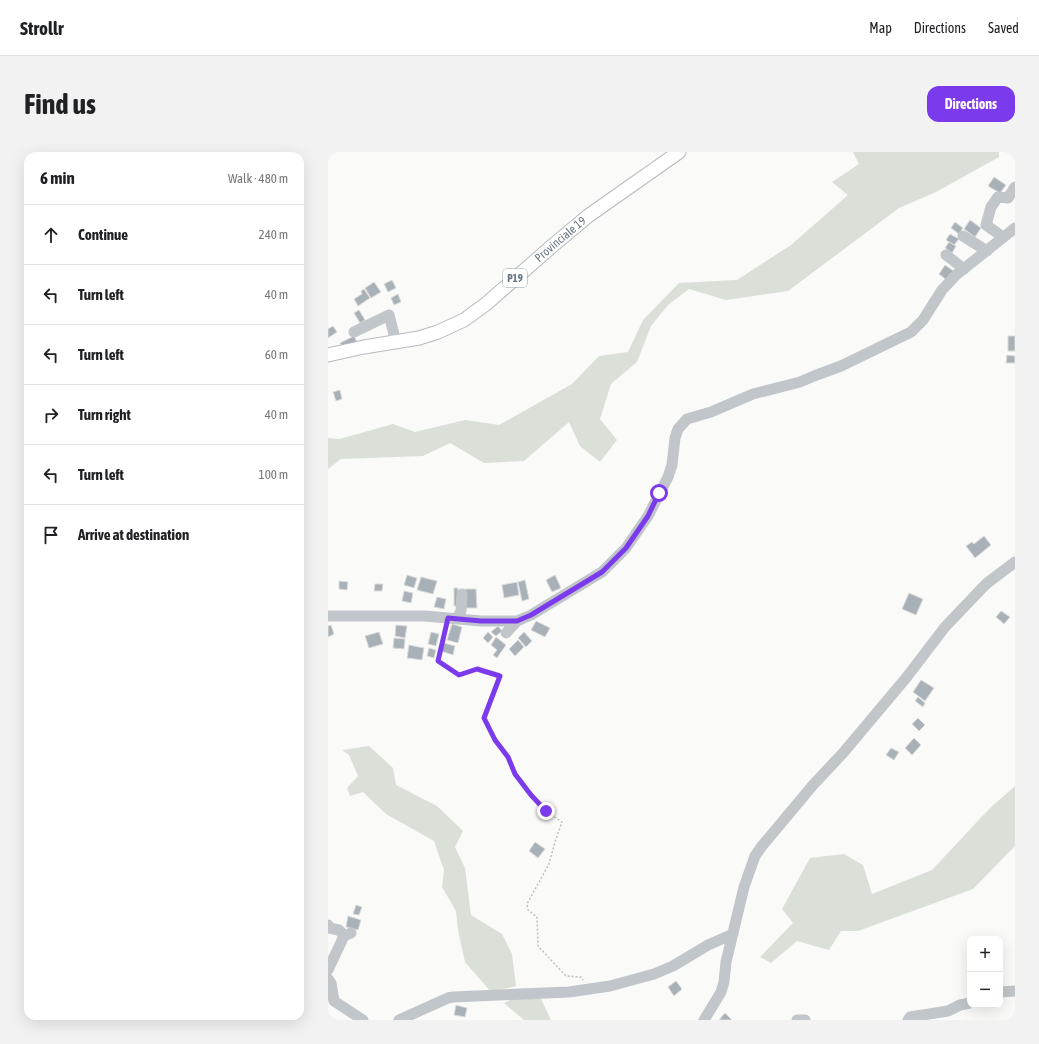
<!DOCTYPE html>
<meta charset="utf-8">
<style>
:root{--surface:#fff;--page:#f2f2f2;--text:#202124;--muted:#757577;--line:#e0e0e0;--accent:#7c3aed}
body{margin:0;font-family:"Asap Condensed",sans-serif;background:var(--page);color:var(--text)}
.controls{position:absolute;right:12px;bottom:12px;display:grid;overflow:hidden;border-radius:8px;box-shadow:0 4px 16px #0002}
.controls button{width:36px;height:36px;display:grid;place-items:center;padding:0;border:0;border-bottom:1px solid var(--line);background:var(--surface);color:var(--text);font:20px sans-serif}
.stop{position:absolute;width:12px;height:12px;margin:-9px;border:3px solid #7c3aed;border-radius:50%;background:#fff}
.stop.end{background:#7c3aed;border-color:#fff;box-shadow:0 1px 4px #0008}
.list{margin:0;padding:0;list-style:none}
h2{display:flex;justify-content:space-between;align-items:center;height:52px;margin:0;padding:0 16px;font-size:17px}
h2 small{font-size:13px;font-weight:400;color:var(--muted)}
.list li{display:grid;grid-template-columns:26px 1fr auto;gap:12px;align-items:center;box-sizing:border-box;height:60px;padding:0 16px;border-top:1px solid var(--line)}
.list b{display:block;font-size:15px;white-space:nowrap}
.list em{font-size:13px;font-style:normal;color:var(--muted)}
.icon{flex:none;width:22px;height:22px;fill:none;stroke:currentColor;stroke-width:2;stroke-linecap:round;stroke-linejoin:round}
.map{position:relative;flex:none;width:687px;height:868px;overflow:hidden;border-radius:12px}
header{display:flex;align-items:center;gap:24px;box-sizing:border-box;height:56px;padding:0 20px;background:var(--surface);border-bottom:1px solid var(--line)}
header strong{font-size:19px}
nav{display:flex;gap:22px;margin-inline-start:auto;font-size:14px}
.intro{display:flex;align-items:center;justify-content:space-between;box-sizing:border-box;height:96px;padding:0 24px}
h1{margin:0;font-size:28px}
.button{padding:10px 18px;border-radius:12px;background:var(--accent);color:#fff;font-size:14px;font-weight:700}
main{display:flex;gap:24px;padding:0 24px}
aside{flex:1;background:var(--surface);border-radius:12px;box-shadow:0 4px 16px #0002}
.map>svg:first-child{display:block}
</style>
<header>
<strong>Strollr</strong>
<nav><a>Map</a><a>Directions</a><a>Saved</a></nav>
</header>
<div class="intro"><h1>Find us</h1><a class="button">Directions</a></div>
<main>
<aside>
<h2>6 min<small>Walk · 480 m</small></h2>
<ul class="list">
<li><svg class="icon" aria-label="ahead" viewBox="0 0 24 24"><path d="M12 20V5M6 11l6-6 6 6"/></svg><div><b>Continue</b></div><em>240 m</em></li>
<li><svg class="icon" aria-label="left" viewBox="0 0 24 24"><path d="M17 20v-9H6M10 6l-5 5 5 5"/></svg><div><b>Turn left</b></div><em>40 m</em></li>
<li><svg class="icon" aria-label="left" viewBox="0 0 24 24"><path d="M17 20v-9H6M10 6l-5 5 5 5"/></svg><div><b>Turn left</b></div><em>60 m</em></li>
<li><svg class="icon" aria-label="right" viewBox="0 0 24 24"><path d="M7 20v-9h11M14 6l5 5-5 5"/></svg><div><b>Turn right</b></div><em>40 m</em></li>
<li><svg class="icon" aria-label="left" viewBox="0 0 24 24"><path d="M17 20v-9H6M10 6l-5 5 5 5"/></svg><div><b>Turn left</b></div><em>100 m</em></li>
<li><svg class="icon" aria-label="arrive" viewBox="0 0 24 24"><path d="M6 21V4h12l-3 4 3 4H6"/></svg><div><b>Arrive at destination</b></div></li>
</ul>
</aside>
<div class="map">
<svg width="687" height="868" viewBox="0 0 687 868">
<rect width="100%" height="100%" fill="#fafaf8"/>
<!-- green -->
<path fill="#dadfd7" d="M 525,0 L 671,0 L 671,5 L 608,40 L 571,56 L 460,139 L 398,148 L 361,137 L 340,153 L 323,174 L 309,210 L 283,232 L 272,267 L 289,288 L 272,310 L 252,294 L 241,270 L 196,309 L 156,311 L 122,291 L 95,304 L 13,307 L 0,317 L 0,286 L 12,287 L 65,272 L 87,280 L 137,268 L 171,273 L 244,232 L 271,204 L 300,200 L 315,168 L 351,131 L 409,128 L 463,93 L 520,43 L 504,30 L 531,12 Z
M 41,594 L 65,616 L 68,633 L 109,654 L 135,679 L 127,695 L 137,716 L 143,763 L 174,782 L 184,802 L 188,834 L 163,840 L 137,810 L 130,778 L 128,759 L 114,735 L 116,718 L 106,689 L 58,662 L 35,640 L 22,644 L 19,636 L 30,624 L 21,603 L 14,598 Z
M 687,634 L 687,694 L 645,737 L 530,779 L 513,779 L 501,798 L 469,789 L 443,811 L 432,805 L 465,771 L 454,757 L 482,706 L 516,702 L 535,713 L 544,742 L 604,718 L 661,657 Z
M 195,842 L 213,847 L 223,868 L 196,868 L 176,851 Z"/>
<!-- building -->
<path fill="#a8b1b7" stroke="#dcdcda" d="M 666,25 L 678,33 L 672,41 L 660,34 Z
M 642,68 L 653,76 L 647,85 L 636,77 Z
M 627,70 L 635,76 L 631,82 L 623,76 Z
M 622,82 L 631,87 L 626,93 L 618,88 Z
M 621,90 L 628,94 L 624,101 L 617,96 Z
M 617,113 L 627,120 L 620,129 L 611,122 Z
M 64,128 L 68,136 L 60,140 L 56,132 Z
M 46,130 L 53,140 L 43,146 L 37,136 Z
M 36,137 L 42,146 L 30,154 L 26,147 L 34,142 L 33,139 Z
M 70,142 L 73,150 L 66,153 L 63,146 Z
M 31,158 L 37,168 L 32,171 L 26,161 Z
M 5,174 L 9,180 L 0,186 L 0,177 Z
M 26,184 L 29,190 L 15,196 L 12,191 Z
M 680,184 L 687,184 L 687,199 L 680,199 Z
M 679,203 L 687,204 L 687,211 L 678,211 Z
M 12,238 L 14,247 L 8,249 L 5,240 Z
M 656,384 L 663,393 L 647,406 L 638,394 L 644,390 L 646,392 Z
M 79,423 L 89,426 L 86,436 L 76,433 Z
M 227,423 L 233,436 L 224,440 L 218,428 Z
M 93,425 L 109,429 L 105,442 L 89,438 Z
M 197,428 L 201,447 L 194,449 L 190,430 Z
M 11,429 L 20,430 L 19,438 L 11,437 Z
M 189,430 L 191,443 L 176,446 L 174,433 Z
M 47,432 L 55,432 L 54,439 L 46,439 Z
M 126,436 L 130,436 L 129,454 L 126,454 Z
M 137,437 L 148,437 L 149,456 L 137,456 Z
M 76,439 L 85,441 L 83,451 L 74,449 Z
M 581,441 L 595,447 L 588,463 L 574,457 Z
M 109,445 L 118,447 L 116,457 L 106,455 Z
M 673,459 L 682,465 L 676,472 L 668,465 Z
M 208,469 L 222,476 L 217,485 L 203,478 Z
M 124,472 L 134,475 L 130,491 L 119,488 Z
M 3,473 L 6,482 L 0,485 L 0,474 Z
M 68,473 L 79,474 L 77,486 L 67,484 Z
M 170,474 L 174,479 L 168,484 L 163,480 Z
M 51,480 L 55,492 L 41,496 L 37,484 Z
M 103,480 L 111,482 L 108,494 L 100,492 Z
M 160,480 L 165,485 L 160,491 L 155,486 Z
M 196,480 L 204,489 L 198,495 L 190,486 Z
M 168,485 L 178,493 L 169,506 L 165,503 L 169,498 L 163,493 Z
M 66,486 L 77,487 L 76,497 L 65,496 Z
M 190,488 L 196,495 L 187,504 L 181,497 Z
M 116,491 L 127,494 L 125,503 L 113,499 Z
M 81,493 L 96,496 L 94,508 L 79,506 Z
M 101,496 L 108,498 L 106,506 L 99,504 Z
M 593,528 L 606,536 L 597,549 L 585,540 Z
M 590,545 L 597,551 L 595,555 L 587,549 Z
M 590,566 L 597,573 L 591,579 L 584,572 Z
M 586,586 L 593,593 L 584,603 L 577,596 Z
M 563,596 L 571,600 L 566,608 L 558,603 Z
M 207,690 L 217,697 L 210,706 L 201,699 Z
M 28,753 L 34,755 L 31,763 L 25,762 Z
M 20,764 L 33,768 L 30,778 L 18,775 Z
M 348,829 L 354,837 L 346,844 L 340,835 Z
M 128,853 L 139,856 L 137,865 L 126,863 Z
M 397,861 L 404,868 L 391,868 Z"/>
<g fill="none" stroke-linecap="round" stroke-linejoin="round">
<defs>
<g id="major">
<path id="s1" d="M 0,203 L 36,195 L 91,186 L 110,180 L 136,168 L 158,152 L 223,95 L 260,64 L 351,0"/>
</g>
</defs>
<!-- major casing -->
<use href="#major" stroke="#b5babe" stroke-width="15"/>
<!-- path -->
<path stroke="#bcbfc2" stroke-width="1.5" stroke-dasharray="2 2" stroke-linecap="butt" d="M 118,474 L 110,509 L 131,523 L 149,517 L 172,524 L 156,566 L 167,588 L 180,605 L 187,622 L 203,643 L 218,659 L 234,670 L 227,690 L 221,712 L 199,752 L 200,758 L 209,765 L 210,794 L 238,824 L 253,825 L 255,828"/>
<!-- minor -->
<path stroke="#c1c6ca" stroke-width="11" d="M 635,84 L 659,99
M 675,85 L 658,73 L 663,55 L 670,45 L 680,46 L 687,35
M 618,103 L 636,117
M 26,180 L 61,163 L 68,190
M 0,464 L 97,464 L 153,469 L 189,469 L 203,463 L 274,420 L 298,396 L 320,364 L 340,325 L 344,313 L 347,286 L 350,277 L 359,267 L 383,260 L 425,242 L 472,230 L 486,224 L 513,214 L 583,180 L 595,168 L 614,138 L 628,123 L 687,76
M 129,467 L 133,459 L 134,442
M 178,481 L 189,469
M 0,773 L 1,776 L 11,778 L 16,784
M 0,818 L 16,784 L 23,781
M 0,827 L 3,831 L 6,849 L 35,868
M 672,840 L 687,839
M 71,868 L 120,846 L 125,845 L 241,840 L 282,834 L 326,822 L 345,814 L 380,793 L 405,782
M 376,868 L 393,840 L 396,830 L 398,810 L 416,735 L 427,704 L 434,694 L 485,633 L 515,601 L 578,526 L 617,475 L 658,432 L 687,410
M 469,868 L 477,868
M 580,868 L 582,865 L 620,859 L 632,853 L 642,851"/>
<!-- major -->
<use href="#major" stroke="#fff" stroke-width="13"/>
</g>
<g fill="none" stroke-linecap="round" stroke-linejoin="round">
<!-- route -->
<path stroke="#7c3aed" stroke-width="5" d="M 218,659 L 203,643 L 187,622 L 180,605 L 167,588 L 156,566 L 172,524 L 149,517 L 131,523 L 110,509 L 120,466 L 153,469 L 189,469 L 203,463 L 274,420 L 298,396 L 320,364 L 331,341"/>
</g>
<g text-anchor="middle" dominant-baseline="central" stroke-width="4" stroke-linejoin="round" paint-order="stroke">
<!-- shield labels -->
<rect fill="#fff" stroke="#949fa8" stroke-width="1" x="175" y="117" width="24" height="18" rx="3"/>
<g font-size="11" font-weight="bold" fill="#667682">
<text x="187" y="126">P19</text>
</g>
<!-- street labels -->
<g font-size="12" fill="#667682" stroke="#fff">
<text stroke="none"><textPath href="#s1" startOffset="267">Provinciale 19</textPath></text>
</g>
</g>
</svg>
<div class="controls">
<button>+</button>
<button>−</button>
</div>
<div class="stop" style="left:331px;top:341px"></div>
<div class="stop end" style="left:218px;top:659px"></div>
</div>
</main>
